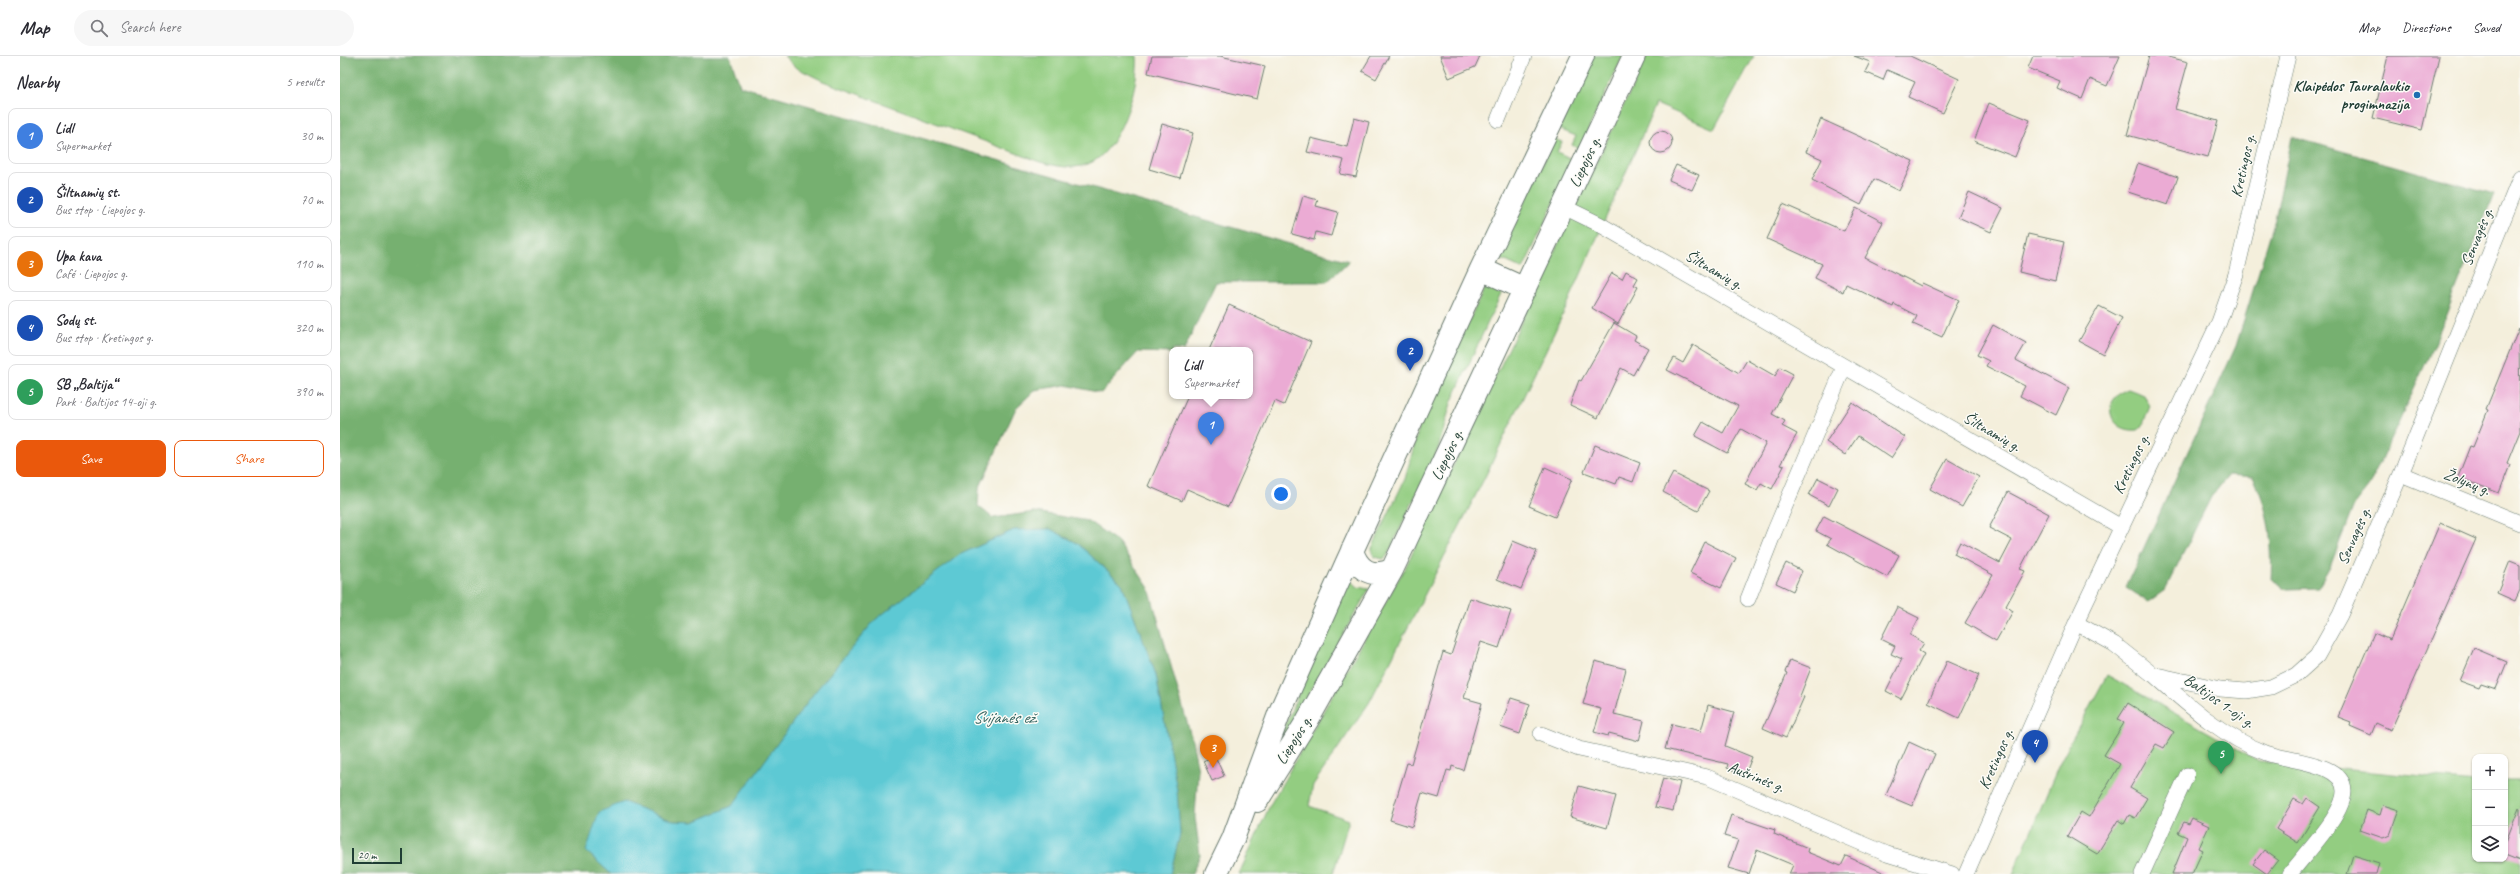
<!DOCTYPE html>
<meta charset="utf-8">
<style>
:root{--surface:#fff;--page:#f7f7f7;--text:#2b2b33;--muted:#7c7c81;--line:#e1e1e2;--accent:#ea580c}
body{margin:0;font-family:Caveat,sans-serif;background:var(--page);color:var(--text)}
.controls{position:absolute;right:12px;bottom:12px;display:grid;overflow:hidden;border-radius:8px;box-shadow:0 1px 3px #0004}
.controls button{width:36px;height:36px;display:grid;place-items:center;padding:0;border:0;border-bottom:1px solid var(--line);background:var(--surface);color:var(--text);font:20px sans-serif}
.scale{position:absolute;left:12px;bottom:10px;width:50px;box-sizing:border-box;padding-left:4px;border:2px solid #1f3d34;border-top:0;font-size:11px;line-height:14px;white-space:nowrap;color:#1f3d34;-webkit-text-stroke:3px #fdfcf7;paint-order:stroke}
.you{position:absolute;left:941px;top:438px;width:14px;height:14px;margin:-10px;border:3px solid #fff;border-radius:50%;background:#1a73e8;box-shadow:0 0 0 6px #1a73e833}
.badge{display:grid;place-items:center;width:26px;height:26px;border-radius:50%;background:var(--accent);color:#fff;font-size:13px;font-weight:700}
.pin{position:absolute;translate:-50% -33px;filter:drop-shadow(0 1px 2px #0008)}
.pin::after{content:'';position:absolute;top:21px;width:14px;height:12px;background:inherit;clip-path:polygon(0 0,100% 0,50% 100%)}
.popup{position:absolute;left:829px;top:291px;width:84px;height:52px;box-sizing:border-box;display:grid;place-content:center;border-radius:8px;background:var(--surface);filter:drop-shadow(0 1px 3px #0005);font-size:13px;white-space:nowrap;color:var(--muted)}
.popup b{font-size:15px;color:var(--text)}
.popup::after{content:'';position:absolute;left:50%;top:100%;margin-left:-8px;border:8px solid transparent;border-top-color:var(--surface)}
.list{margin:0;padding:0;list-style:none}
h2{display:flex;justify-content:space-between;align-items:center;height:52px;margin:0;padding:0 16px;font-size:17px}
h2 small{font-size:13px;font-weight:400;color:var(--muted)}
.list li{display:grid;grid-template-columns:26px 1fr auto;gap:12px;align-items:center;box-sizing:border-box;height:56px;margin:0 8px 8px;padding:0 8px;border:1px solid var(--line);border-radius:8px}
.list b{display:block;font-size:15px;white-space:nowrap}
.list p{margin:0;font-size:13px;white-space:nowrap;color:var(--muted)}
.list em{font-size:13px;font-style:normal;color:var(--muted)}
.actions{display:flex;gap:8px;padding:12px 16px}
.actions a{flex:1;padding:9px 0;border:1px solid var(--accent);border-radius:8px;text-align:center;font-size:14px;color:var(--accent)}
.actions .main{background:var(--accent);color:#fff}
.icon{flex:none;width:22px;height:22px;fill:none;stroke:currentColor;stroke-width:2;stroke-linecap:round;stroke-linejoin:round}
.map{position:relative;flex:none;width:2180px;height:818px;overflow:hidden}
header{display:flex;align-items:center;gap:24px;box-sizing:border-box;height:56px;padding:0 20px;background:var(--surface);border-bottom:1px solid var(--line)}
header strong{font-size:19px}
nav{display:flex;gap:22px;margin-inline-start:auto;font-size:14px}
.search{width:280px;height:36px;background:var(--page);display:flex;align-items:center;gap:10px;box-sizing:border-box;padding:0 14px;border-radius:22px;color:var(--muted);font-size:15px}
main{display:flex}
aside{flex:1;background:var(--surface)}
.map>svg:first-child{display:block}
</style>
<header>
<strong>Map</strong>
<div class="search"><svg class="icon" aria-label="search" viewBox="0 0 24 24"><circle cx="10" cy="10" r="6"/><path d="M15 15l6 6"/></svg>Search here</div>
<nav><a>Map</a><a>Directions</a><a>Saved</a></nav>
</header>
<main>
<aside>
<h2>Nearby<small>5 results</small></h2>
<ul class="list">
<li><span class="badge" style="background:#3f7fe0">1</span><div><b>Lidl</b><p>Supermarket</p></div><em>30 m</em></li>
<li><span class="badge" style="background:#1a4fb4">2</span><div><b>Šiltnamių st.</b><p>Bus stop · Liepojos g.</p></div><em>70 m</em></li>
<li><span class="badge" style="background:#e8710a">3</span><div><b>Upa kava</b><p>Café · Liepojos g.</p></div><em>110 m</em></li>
<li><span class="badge" style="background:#1a4fb4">4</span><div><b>Sodų st.</b><p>Bus stop · Kretingos g.</p></div><em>320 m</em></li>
<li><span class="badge" style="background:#2e9e5b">5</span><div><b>SB „Baltija“</b><p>Park · Baltijos 14-oji g.</p></div><em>390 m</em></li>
</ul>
<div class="actions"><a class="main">Save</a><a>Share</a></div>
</aside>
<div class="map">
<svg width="2180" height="818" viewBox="0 0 2180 818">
<rect width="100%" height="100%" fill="#fdfcf7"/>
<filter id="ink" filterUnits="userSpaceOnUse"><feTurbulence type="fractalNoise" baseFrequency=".025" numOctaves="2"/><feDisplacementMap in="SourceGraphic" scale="8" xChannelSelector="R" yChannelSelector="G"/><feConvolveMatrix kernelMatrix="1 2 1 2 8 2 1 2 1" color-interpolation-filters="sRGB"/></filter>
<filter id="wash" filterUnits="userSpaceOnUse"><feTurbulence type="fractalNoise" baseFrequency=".012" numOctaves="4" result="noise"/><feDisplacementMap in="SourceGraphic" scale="16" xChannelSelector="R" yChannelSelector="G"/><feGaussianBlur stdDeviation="0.9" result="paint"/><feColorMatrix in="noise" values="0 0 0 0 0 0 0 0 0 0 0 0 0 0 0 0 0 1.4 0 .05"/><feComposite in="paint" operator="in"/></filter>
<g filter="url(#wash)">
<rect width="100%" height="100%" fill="#f4efdc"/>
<!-- green -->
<path fill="#93cd81" stroke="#59855a" d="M 444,0 L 797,0 C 800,30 779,97 748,108 C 732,114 716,110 700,106 L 483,25 L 455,11 Z
M 1253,0 L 1283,0 L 1239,93 L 1232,89 L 1236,80 L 1219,73 Z
M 1307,0 L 1414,0 L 1374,73 L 1316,48 L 1226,252 L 1144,423 L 1029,647 L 973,729 L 969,750 L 1009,764 L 993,818 L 899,818 L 930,749 L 1066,510 Z
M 1214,83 L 1222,86 L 1217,96 L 1234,104 L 1183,213 L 1159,202 Z
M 1152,229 L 1161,238 L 1111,347 L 1098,393 L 1047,500 L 1043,503 L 1035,501 L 1032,497 L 1032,492 L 1065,423 L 1080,368 L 1144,233 Z
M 1788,333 L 1804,339 L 1810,350 L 1802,371 L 1798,374 C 1769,377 1759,344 1788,333 Z
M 1008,522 L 1017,531 L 1029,533 L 947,676 L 940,681 Z
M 1767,619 L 1919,705 L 2135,726 L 2135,803 L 2165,803 L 2165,725 L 2180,725 L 2180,818 L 1673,818 L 1721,704 Z"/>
<!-- forest -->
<path fill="#76b06f" stroke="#4a7652" d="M 0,0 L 390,0 L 400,30 L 1009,205 L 987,226 L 876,226 L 844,294 L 832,294 L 832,297 L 798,296 L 761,337 L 726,329 L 695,334 L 676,352 L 639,433 L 638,450 L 653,462 L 695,456 L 748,465 L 778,486 L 809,532 L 852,684 L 858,714 L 855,761 L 860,799 L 852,818 L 830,818 L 840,778 L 837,734 L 816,619 L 782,528 L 737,487 L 710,473 L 674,474 L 619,499 L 535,564 L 474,637 L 392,750 L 354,766 L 333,765 L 284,746 L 246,795 L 271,818 L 0,818 Z
M 1952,81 L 2154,138 L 2094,289 L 2029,430 L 2014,449 L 1990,511 L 1978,532 L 1947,533 L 1931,523 C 1933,489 1929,452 1913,421 L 1889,419 L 1871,441 L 1825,534 L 1808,546 L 1786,531 L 1896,290 L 1935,163 Z"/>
<!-- water -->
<path fill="#5dc9d4" stroke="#3e8384" d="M 710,473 L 737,487 L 782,528 L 816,619 L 837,734 L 840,778 L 830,818 L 271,818 L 246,795 L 259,756 L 284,746 L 333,765 L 354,766 L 392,750 L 474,637 L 535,564 L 619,499 L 674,474 Z"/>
<g id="blocks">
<!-- building -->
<path fill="#ebabd4" d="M 812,0 L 880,0 L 925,10 L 917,43 L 808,17 Z
M 1031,0 L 1049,0 L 1036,23 L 1022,15 Z
M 1100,0 L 1140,0 L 1135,11 L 1109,22 Z
M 1514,0 L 1570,0 L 1619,23 L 1603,57 L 1568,41 L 1575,26 L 1547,14 L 1543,24 L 1525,16 L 1530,6 Z
M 1693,0 L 1780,0 L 1767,30 L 1750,23 L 1742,43 L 1717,32 L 1720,25 L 1688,12 Z
M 1809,0 L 1825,0 L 1848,6 L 1835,53 L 1878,65 L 1868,101 L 1787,79 Z
M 2048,0 L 2099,0 L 2082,74 L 2033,62 Z
M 1649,47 L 1690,64 L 1675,101 L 1634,85 Z
M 1014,62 L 1029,66 L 1016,121 L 1000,118 L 1004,104 L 967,96 L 971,82 L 1007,91 Z
M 1481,63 L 1573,105 L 1559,135 L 1534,123 L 1521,149 L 1472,124 L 1482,103 L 1466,96 Z
M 822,68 L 853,77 L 840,122 L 809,113 Z
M1310 86a11 11 0 1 1 22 0a11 11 0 1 1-22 0Z
M 1798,107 L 1838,121 L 1828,149 L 1788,136 Z
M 1336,109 L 1359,119 L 1352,134 L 1329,124 Z
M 1629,136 L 1663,152 L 1651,176 L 1618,161 Z
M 963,140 L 978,144 L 976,150 L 998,156 L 991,180 L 976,176 L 974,184 L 952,178 Z
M 1443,148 L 1504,175 L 1516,152 L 1543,166 L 1525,202 L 1581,230 L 1582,227 L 1619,244 L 1602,281 L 1573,268 L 1577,260 L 1554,248 L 1553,251 L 1506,228 L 1503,236 L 1475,222 L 1482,208 L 1427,183 Z
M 1688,178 L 1724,186 L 1715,225 L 1679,216 Z
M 1286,215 L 1298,222 L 1294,229 L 1298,231 L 1278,268 L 1252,252 L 1272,217 L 1282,223 Z
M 889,249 L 971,286 L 944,349 L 935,345 L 888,451 L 847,433 L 842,445 L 808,430 L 848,340 L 910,340 L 910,294 L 869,294 Z
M 1759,250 L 1782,262 L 1763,298 L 1739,285 Z
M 1274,267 L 1296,280 L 1294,284 L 1308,292 L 1293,319 L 1281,312 L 1258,362 L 1230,349 L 1239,324 L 1241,325 L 1245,318 Z
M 1653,269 L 1686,287 L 1676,304 L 1729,332 L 1716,359 L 1680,340 L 1685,330 L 1646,310 L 1649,305 L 1637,299 Z
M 2179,272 L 2180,375 L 2167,407 L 2170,409 L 2159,437 L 2118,421 L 2130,390 L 2133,391 L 2148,354 L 2146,353 Z
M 1353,289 L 1399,317 L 1407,304 L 1435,320 L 1440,311 L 1453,318 L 1432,358 L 1445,365 L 1442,370 L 1457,378 L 1440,409 L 1444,410 L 1432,433 L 1421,427 L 1417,434 L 1405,428 L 1426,387 L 1401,373 L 1387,397 L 1355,380 L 1363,366 L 1383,377 L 1398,350 L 1327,314 L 1334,302 L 1343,307 Z
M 1512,346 L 1565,381 L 1551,402 L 1518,380 L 1505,399 L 1486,386 Z
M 1255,389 L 1300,407 L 1293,426 L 1279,421 L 1276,428 L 1244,416 Z
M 1607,403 L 1639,421 L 1622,451 L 1590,433 Z
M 1205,411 L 1232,423 L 1215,461 L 1189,450 Z
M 1333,417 L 1369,435 L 1358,455 L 1323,436 Z
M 1478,422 L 1498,432 L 1489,450 L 1469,439 Z
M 1668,436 L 1709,458 L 1680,513 L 1685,515 L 1666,550 L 1673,555 L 1656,585 L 1625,567 L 1653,519 L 1614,498 L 1620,486 L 1660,507 L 1672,484 L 1649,472 Z
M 1484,460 L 1559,499 L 1547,521 L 1487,488 L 1491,483 L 1476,475 Z
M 2100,467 L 2136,483 L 2051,674 L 2036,667 L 2031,679 L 2010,670 L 2011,666 L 1998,661 L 2034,577 L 2050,584 Z
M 1173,485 L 1197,495 L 1181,533 L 1157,523 Z
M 1365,486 L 1396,502 L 1381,532 L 1350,517 Z
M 2170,505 L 2180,509 L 2180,534 L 2175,545 L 2157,537 Z
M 1446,507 L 1462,515 L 1453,535 L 1436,527 Z
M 1130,542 L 1171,555 L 1159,592 L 1141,586 L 1124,642 L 1142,647 L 1123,714 L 1112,710 L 1111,715 L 1107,714 L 1099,742 L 1082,737 L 1072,771 L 1050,764 L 1067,707 L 1071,708 L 1103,596 L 1111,599 Z
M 1557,551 L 1579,562 L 1570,579 L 1584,587 L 1579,595 L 1584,598 L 1561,643 L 1546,635 L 1562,603 L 1551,598 L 1555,590 L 1541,583 Z
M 2134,592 L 2167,606 L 2156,633 L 2141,628 L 2139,632 L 2120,625 Z
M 1450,604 L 1471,612 L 1460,640 L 1464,641 L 1446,682 L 1423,672 L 1447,617 L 1445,616 Z
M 1255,605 L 1286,613 L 1274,658 L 1304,665 L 1299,685 L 1269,677 L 1268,680 L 1254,676 L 1261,653 L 1243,648 Z
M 1607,605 L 1639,619 L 1619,662 L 1588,647 Z
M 1171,642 L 1190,648 L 1180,678 L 1160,671 Z
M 1788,647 L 1834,676 L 1824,692 L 1816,688 L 1790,732 L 1807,742 L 1795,762 L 1789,759 L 1784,768 L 1778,764 L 1757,798 L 1727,780 L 1741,756 L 1749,761 L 1780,708 L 1764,699 L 1784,667 L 1778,663 Z
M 1368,649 L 1394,656 L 1385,690 L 1412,701 L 1405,719 L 1387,712 L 1388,708 L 1325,693 L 1332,668 L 1361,675 Z
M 1569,686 L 1595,698 L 1572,750 L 1546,739 Z
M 875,700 L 884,720 L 872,725 L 863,705 Z
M 1323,722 L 1340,726 L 1333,755 L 1315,751 Z
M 1239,730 L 1276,740 L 1267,772 L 1230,761 Z
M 1967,742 L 1980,751 L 1958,787 L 1936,773 L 1954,743 L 1963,748 Z
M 2043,749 L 2059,754 L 2050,779 L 2043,782 L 2020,774 L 2027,754 L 2040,759 Z
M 2179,752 L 2180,752 L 2180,805 L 2165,799 L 2165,788 Z
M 1391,759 L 1435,774 L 1434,778 L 1468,792 L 1467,796 L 1501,810 L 1506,800 L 1547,818 L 1449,818 L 1453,809 L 1417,794 L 1409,818 L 1388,812 L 1398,784 L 1384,780 Z
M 1852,762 L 1869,770 L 1859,792 L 1863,794 L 1852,818 L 1832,818 L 1847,781 L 1838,777 L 1844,766 L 1849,768 Z
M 1924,794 L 1938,804 L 1927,818 L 1913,808 Z
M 2013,799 L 2039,807 L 2036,818 L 2007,818 Z"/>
</g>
</g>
<g filter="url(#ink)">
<use href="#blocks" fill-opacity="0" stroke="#6a7b6f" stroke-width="1"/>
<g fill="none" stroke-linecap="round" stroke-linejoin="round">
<defs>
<path id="street" d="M 1158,64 L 1184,0
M 1224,151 L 1259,168 L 1781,471
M 2061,418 L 2180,467
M 1408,543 L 1435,474 L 1504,311
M 1736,567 L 1774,588 L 1812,618 L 1880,633 L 1906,635 L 1931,631 L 1956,619 L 1977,600 L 2000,559 L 2061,418 L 2180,122
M 1814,619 C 1848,649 1883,681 1926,697 C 1947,705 2004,706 2004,735 C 2004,759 1964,799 1950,818
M 1201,678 L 1239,693 L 1367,721 L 1547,798 L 1612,818
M 1626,818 L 1736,567 L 1879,266 L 1896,218 L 1948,0
M 1802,818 L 1847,719"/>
<path id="primary" d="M 1141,213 L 1185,233
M 1012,494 C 1018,515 1032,522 1052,514
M 917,745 L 967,665 L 1052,514 L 1294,0
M 876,818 L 893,783 L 939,658 L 1006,508 L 1141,213 L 1243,0"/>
</defs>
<!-- street casing -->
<use href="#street" stroke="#6a7b6f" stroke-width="16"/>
<!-- primary casing -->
<use href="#primary" stroke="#6a7b6f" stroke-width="24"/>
<!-- street -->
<use href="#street" stroke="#fff" stroke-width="15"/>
<!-- primary -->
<use href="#primary" stroke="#fff" stroke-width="22"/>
</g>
</g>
<!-- markers -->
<circle fill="#1f6fb2" stroke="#fdfcf7" stroke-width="1.5" cx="2077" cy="39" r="4"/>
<g text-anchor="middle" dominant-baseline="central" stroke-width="3" stroke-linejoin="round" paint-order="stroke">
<!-- poi labels -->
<g font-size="16" font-weight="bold" fill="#1f3d34" stroke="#fdfcf7" text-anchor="end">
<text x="2069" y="30">Klaipėdos Tauralaukio<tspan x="2069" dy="18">progimnazija</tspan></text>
</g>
<!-- street labels -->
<g font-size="16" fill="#1f3d34" stroke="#fdfcf7">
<text transform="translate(1245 106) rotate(-65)">Liepojos g.</text>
<text transform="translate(1903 110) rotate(-77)">Kretingos g.</text>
<text transform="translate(2137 181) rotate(-68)">Senvagės g.</text>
<text transform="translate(1374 214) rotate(30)">Šiltnamių g.</text>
<text transform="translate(1652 376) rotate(30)">Šiltnamių g.</text>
<text transform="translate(1107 399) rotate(-65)">Liepojos g.</text>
<text transform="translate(1791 408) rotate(-64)">Kretingos g.</text>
<text transform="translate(2127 426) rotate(22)">Žolynų g.</text>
<text transform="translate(2014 480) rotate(-66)">Senvagės g.</text>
<text transform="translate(1879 645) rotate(35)">Baltijos 1-oji g.</text>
<text transform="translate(954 684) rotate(-58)">Liepojos g.</text>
<text transform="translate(1656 703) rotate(-66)">Kretingos g.</text>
<text transform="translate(1416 721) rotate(22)">Aušrinės g.</text>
</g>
<!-- water labels -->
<g font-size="17" font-style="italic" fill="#2e605c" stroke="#fdfcf7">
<text x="665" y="661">Svijanės ež.</text>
</g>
</g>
</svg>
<div class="controls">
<button>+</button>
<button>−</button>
<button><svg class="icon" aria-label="layers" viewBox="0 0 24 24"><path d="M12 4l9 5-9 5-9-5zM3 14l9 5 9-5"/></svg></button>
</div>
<div class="scale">20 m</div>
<div class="you"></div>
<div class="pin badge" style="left:871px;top:389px;background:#3f7fe0">1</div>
<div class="popup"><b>Lidl</b>Supermarket</div>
<div class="pin badge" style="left:1070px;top:315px;background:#1a4fb4">2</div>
<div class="pin badge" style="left:873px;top:712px;background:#e8710a">3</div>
<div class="pin badge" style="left:1695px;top:707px;background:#1a4fb4">4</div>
<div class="pin badge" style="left:1881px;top:718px;background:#2e9e5b">5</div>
</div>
</main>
